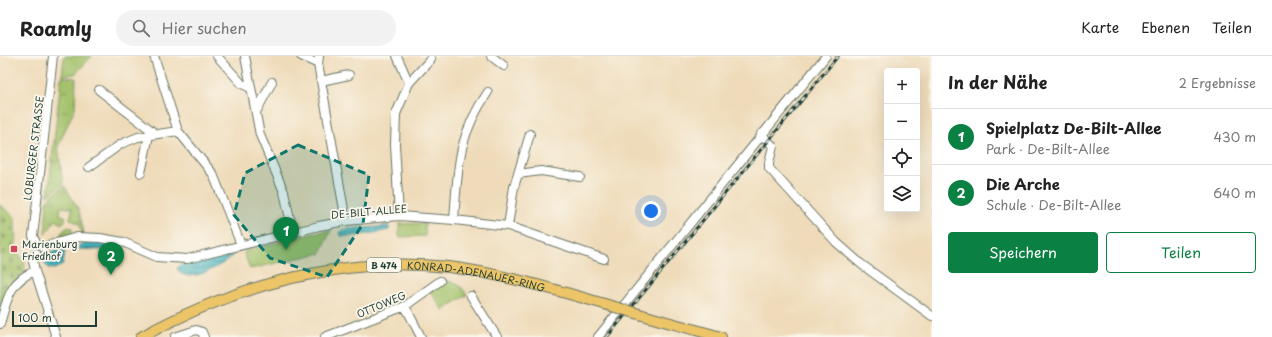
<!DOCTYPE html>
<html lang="de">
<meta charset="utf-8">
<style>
:root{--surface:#fff;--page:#f2f2f2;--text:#222;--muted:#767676;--line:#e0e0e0;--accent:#0b8043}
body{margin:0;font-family:"Playpen Sans",sans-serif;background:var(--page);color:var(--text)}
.controls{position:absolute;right:12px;top:12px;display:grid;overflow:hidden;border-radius:4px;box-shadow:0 4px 16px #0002}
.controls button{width:36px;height:36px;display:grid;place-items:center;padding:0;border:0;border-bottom:1px solid var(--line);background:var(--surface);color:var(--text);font:20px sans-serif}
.scale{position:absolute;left:12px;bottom:10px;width:85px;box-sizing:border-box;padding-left:4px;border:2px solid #1f3d34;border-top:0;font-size:11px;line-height:14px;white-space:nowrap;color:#1f3d34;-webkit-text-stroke:3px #fbf7ec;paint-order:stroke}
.you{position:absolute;left:651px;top:155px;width:14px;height:14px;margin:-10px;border:3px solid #fff;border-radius:50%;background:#1a73e8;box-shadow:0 0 0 6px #1a73e833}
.badge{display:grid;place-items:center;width:26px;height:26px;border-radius:50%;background:var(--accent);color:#fff;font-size:13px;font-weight:700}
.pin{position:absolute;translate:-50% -33px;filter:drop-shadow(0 1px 2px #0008)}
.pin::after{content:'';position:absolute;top:21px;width:14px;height:12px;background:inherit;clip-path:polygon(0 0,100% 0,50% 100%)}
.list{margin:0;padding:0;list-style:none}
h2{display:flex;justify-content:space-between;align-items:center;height:52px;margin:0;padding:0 16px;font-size:17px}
h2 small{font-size:13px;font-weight:400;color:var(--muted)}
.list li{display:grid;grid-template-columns:26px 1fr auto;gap:12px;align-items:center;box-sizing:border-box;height:56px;padding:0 16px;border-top:1px solid var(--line)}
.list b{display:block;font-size:15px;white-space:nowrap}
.list p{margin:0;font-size:13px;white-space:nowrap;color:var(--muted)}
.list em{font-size:13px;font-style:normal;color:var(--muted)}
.actions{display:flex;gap:8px;padding:12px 16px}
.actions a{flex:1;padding:9px 0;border:1px solid var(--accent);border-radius:4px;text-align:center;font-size:14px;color:var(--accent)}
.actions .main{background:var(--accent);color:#fff}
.icon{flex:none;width:22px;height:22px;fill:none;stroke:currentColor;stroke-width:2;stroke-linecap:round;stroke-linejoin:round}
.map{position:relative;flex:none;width:932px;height:281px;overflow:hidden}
header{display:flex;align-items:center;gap:24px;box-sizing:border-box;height:56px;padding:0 20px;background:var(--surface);border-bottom:1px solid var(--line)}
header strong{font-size:19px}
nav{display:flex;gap:22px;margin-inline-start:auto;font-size:14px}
.search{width:280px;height:36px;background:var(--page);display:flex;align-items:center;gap:10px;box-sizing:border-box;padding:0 14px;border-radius:22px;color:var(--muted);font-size:15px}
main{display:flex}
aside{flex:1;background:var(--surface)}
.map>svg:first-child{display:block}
</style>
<header>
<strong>Roamly</strong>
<div class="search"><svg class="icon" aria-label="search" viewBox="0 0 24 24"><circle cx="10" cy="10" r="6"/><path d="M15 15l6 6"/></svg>Hier suchen</div>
<nav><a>Karte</a><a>Ebenen</a><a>Teilen</a></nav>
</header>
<main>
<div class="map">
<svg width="932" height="281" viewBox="0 0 932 281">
<defs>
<pattern id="grass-tufts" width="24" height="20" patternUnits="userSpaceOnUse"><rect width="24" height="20" fill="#a1c068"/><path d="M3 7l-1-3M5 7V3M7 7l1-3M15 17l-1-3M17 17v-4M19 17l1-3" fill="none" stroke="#839d56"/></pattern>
<pattern id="cemetery-stones" width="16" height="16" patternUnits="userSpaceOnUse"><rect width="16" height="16" fill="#a1c068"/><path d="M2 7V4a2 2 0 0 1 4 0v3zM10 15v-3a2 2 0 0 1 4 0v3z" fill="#839d56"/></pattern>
<pattern id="water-rules" width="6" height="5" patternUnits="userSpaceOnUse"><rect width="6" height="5" fill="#42b1bc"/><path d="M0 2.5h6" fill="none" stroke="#37919a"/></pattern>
</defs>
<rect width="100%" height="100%" fill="#fbf7ec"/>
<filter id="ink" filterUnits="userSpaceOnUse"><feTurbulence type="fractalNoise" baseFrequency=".025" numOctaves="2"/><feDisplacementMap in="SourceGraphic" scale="8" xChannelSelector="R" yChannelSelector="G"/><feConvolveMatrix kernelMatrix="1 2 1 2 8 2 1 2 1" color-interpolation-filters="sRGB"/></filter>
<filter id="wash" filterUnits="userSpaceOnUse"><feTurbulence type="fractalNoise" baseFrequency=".012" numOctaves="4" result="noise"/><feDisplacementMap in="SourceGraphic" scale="16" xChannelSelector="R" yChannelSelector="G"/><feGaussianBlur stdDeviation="0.9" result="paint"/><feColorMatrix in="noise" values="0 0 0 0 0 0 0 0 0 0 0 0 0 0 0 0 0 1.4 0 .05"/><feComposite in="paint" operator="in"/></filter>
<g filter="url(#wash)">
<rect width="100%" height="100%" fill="#efdbba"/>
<!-- grass -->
<path fill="url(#grass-tufts)" stroke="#607e4e" d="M 63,21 L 76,22 L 75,52 L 58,90 L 63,127 L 48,140 L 61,22 Z
M 64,129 L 79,154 L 84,177 L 82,177 L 79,168 L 69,162 L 71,160 L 72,152 L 61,151 L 60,159 L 65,160 L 65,165 L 61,168 L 56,164 L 45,178 L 47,144 Z
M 67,171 L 72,172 L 72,178 L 61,181 L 61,177 Z"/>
<!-- cemetery -->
<path fill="url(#cemetery-stones)" stroke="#607e4e" d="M 0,149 L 15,161 L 16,194 L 25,207 L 24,217 C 8,226 6,245 0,262 Z"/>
<!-- park -->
<path fill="#a1c068" stroke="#607e4e" d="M 64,0 L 92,0 L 75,18 L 62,20 Z
M 425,167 L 425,180 L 399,181 L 399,168 Z
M 331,174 L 321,197 L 250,213 L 244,197 L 246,195 L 298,181 Z
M 443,225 C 455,225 461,229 467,239 L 443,254 L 430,235 Z"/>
<!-- water -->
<path fill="url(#water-rules)" stroke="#307778" d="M 389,170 L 389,174 C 381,176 346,182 341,180 L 339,176 L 345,173 Z
M 86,187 L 103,187 L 108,189 L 107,192 L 101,194 L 79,193 L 79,189 Z
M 61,193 L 65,195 L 63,209 L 54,213 L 48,212 L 44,206 L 44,200 Z
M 227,198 L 233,200 C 222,209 185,232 177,212 L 180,209 Z"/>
</g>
<g filter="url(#ink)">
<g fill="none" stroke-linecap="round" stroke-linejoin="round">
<defs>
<path id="minor" d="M 154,0 L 178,75 L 213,118 L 241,189
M 217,0 L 242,28 L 251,32
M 245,0 L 260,79 L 284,136 L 293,176
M 301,0 L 318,8
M 319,0 L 318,8 L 346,165
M 397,0 L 409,27
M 491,0 L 504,10
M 321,25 L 349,19
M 99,34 L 156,78
M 256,56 L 272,26
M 761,78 L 773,90 L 769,107 L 769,112 L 836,186 L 861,208 L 932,260
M 89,111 L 121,88 L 138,81 L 178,75
M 141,117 L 149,79
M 518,118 L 541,115 L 580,121
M 399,160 L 395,88 L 396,58 L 409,27 L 431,3
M 454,164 C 458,112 457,81 488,36
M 508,170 L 514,131 L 530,78
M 36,187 L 33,180 L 35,163 L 53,0
M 43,191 L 77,181 L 100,182 L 123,186 L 157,201 L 187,203 L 319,170 L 346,165 L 399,160 L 454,164 L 508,170 L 604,203
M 36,197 L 33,205 L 35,215 L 56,281
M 471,240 L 497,281
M 405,250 L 421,281
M 0,268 C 7,244 9,225 35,215
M 175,281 L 196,274 L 202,276 L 204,281
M 325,281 L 405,250 L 440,225
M 598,281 L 826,0"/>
<g id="major">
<path d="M 660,264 L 721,281"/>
<path id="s1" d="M 141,281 C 233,230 344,199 449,211 C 496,217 542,230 587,243"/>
</g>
</defs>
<!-- minor casing -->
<use href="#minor" stroke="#687463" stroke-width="10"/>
<!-- major casing -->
<use href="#major" stroke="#687463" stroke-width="12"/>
<!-- minor -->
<use href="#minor" stroke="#fff" stroke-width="8"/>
<!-- major -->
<use href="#major" stroke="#edc569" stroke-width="10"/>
<defs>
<path id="rail" d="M 607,281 L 838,0"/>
</defs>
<!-- rail casing -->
<use href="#rail" stroke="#1f3d34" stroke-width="3"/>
<!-- rail -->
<use href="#rail" stroke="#fbf7ec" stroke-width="1.5" stroke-dasharray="4.5" stroke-linecap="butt"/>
<defs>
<path id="major-bridge" d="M 587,243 L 660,264"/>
</defs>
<!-- major-bridge casing -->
<use href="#major-bridge" stroke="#687463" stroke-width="12" stroke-linecap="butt"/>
<!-- major-bridge -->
<use href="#major-bridge" stroke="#edc569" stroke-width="10"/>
</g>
</g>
<!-- marked area -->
<path fill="#0f766e" fill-opacity="0.2" stroke="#0f766e" stroke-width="3" stroke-dasharray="8 5" stroke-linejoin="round" d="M 298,89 L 369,119 L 363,168 L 327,221 L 270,202 L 234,159 L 245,117 Z"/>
<!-- markers -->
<rect fill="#d1495b" stroke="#fbf7ec" stroke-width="1.5" x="10" y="189" width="8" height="8" rx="2"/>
<g text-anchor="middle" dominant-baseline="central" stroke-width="3.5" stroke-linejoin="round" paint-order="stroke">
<!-- shield labels -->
<rect fill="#fbf7ec" stroke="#61756b" stroke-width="1" x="367" y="202" width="34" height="14" rx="3"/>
<g font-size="9" font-weight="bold" fill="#1f3d34">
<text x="384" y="209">B 474</text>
</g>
<!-- street labels -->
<g font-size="10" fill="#1f3d34" stroke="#fbf7ec">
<text transform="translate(33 92) rotate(-83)">LOBURGER STRASSE</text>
<text transform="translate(369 155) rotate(-5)">DE-BILT-ALLEE</text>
<text stroke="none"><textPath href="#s1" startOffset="349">KONRAD-ADENAUER-RING</textPath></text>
<text transform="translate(381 248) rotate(-23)">OTTOWEG</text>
</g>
<!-- poi labels -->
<g font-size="10" fill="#1f3d34" stroke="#fbf7ec" text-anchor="start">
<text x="22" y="187">Marienburg<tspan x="22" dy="12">Friedhof</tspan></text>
</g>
</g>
</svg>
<div class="controls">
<button>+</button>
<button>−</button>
<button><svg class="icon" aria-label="locate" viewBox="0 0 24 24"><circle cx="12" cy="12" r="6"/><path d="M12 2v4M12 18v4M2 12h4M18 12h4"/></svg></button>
<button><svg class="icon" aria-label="layers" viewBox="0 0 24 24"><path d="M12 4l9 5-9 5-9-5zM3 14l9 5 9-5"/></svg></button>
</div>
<div class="scale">100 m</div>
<div class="you"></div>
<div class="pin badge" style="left:286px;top:194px">1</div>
<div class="pin badge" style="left:111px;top:219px">2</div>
</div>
<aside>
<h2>In der Nähe<small>2 Ergebnisse</small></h2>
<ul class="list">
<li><span class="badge">1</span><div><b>Spielplatz De-Bilt-Allee</b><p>Park · De-Bilt-Allee</p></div><em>430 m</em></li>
<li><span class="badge">2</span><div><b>Die Arche</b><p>Schule · De-Bilt-Allee</p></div><em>640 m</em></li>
</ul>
<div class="actions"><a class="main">Speichern</a><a>Teilen</a></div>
</aside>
</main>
